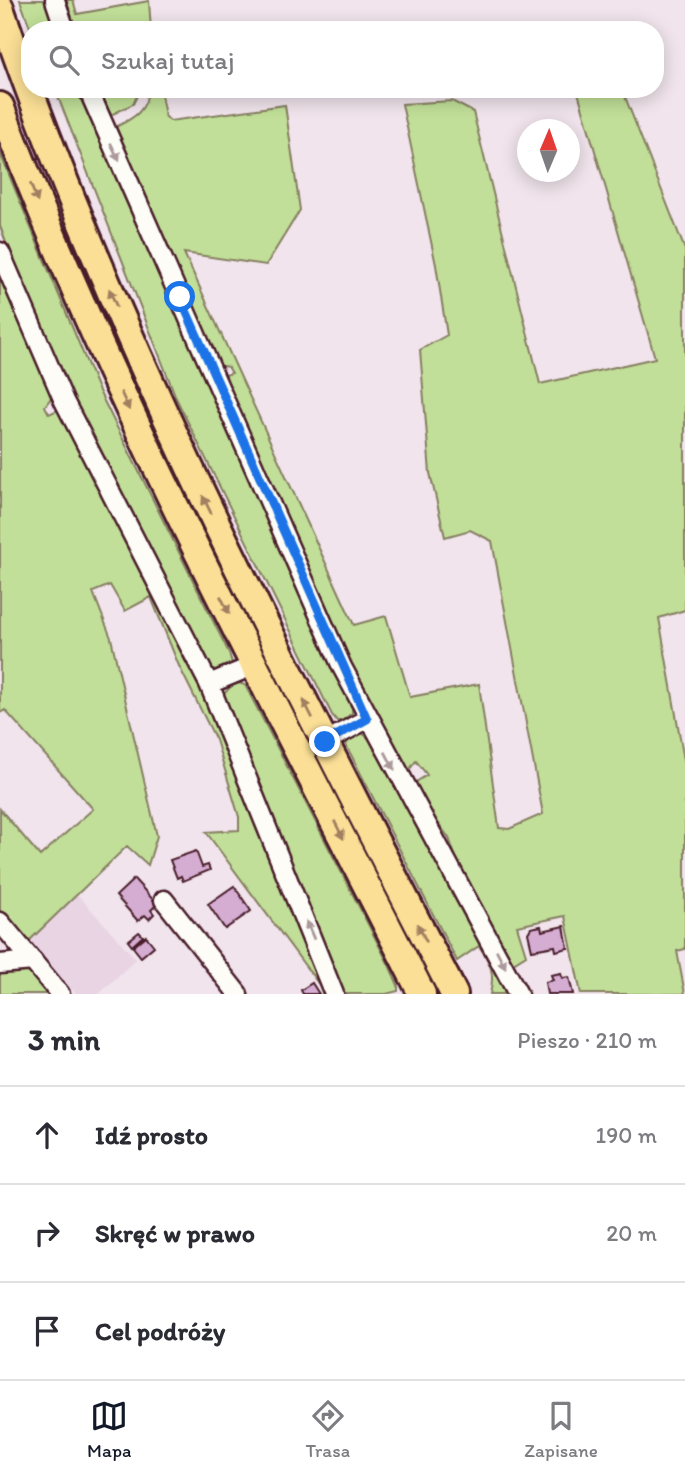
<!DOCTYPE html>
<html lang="pl">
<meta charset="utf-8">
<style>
:root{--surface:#fff;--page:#f7f7f7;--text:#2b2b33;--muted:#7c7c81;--line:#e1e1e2;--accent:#111827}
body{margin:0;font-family:Itim,sans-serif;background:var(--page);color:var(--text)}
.compass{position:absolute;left:517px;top:119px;width:63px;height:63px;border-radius:50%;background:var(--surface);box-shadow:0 4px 18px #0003;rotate:2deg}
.stop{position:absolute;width:21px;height:21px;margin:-16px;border:5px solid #1a73e8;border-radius:50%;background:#fff}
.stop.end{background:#1a73e8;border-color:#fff;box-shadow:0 2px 7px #0008}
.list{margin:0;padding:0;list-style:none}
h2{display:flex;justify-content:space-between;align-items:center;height:91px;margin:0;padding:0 28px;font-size:30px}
h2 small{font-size:23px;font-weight:400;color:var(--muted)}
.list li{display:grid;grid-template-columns:46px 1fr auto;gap:21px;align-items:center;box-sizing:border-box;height:98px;padding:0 28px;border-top:2px solid var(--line)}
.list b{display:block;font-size:26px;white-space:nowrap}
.list em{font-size:23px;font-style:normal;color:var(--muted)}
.icon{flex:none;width:38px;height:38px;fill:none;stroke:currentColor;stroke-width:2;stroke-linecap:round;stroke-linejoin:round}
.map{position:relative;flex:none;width:685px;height:994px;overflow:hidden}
.search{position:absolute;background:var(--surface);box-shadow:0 4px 18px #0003;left:21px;right:21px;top:21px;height:77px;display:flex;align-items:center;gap:18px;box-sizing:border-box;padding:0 24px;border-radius:28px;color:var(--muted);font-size:26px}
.sheet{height:385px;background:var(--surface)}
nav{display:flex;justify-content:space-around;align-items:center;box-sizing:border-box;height:98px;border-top:2px solid var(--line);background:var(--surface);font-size:19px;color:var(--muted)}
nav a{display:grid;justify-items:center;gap:4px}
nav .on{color:var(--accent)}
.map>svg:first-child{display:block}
</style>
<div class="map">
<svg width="685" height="994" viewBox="0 0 685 994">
<rect width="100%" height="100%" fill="#f1e4ec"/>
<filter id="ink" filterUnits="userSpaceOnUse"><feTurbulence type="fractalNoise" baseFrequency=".0143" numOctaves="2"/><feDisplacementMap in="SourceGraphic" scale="14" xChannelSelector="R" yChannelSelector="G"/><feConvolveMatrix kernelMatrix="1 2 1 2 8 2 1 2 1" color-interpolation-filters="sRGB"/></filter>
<g filter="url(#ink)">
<!-- built -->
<path fill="#e9d4e4" d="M 76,893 L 136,959 L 99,994 L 76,994 L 29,941 Z"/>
<!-- green -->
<path fill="#c1df98" stroke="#867f62" stroke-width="2" d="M 20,0 L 47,0 L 57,30 L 31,30 Z
M 62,0 L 73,0 L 77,14 L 149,1 L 151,30 L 138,30 L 136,24 L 126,26 L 126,30 L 72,30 Z
M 55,89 L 80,89 L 352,708 L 352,713 L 342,721 L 337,721 L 332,715 L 177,400 Z
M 95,89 L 140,90 L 133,104 L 107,117 Z
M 148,89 L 160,89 L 165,116 L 170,121 L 285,105 L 300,210 L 266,265 L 184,253 L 354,625 L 386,616 L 410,697 L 479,684 L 499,828 L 509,829 L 543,814 L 492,541 L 470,530 L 445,537 L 430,473 L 420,350 L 447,335 L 436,265 L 402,104 L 452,101 L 473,112 L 540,384 L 655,358 L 577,89 L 622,89 L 685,250 L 685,610 L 659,618 L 685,766 L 685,949 L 677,951 L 685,994 L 581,994 L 565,916 L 517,926 L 526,955 L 513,963 L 460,870 L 449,838 L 416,792 L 416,782 L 427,775 L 416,761 L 407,773 L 377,722 L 223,380 L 225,375 L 232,373 L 228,367 L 217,365 L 112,129 C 131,119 147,113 148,89 Z
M 0,153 L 97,387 L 229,653 L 232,663 L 228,670 L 219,674 L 209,668 L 50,354 L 19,278 L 0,226 Z
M 0,277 L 6,283 L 53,395 L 45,406 L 49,414 L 60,409 L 157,596 L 185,661 L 196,672 L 326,994 L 206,832 L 239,830 L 239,817 L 216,740 L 179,666 L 151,597 L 125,611 L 110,585 L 93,592 L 111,638 L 157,836 L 148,865 L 127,846 L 29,941 L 0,911 L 0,809 L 40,856 L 93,809 L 5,710 L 0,713 Z
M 235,682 L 245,685 L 257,708 L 389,965 L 398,985 L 398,991 L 386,994 L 342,994 L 222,696 Z
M 362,733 L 376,744 L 509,994 L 490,994 C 495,974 491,963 479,946 L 457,961 L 346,745 L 352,734 Z
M 29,967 L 49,994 L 0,994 L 0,969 Z"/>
<!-- building -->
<path fill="#d5add3" stroke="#4a1f2b" stroke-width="2" d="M 196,851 L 202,867 L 208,865 L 210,870 L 183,881 L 181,876 L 177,878 L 170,860 Z
M 134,879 L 157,904 L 151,910 L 154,914 L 149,919 L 145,915 L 138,921 L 116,896 Z
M 234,886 L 251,911 L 225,929 L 208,904 Z
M 541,926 L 542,931 L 564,926 L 568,948 L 556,951 L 555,946 L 532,950 L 528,933 L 531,928 Z
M 139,932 L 143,936 L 132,946 L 128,941 Z
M 146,936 L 154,946 L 141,957 L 133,947 Z
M 561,973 L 562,978 L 569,977 L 573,994 L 547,994 L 545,982 L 553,980 L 551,975 Z
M 312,983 L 319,994 L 303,994 L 301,990 Z"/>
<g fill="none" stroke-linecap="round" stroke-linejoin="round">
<defs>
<path id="minor" d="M 55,0 L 65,30
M 88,89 L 342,667 L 518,994
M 0,252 L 64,401 L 209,684 L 334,994
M 209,684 L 255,665
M 325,742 L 367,719
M 164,900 L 238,994
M 0,922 L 60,994
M 0,964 L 33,961"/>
<path id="highway" d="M 0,8 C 118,351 289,672 454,994
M 0,106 C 117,413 274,702 422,994"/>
</defs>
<!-- minor casing -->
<use href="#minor" stroke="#4a1f2b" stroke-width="23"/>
<!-- highway casing -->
<use href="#highway" stroke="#4a1f2b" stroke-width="32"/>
<!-- minor -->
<use href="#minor" stroke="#fdfcf7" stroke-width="18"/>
<!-- highway -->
<use href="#highway" stroke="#fbdf96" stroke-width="26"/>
</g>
<!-- one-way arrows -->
<defs><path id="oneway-solid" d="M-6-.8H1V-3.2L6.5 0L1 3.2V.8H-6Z" transform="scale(1.75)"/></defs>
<g fill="#ac999b">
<use href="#oneway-solid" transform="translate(115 152) rotate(64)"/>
<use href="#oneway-solid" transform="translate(390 761) rotate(62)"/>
<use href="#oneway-solid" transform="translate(310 930) rotate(-113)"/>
<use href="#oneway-solid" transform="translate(501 959) rotate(63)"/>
</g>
<g fill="#a27f60">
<use href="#oneway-solid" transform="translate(34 193) rotate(69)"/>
<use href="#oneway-solid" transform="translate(113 298) rotate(-113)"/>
<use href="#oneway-solid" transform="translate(125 401) rotate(65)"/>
<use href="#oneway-solid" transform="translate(207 505) rotate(-116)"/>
<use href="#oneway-solid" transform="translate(225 605) rotate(63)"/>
<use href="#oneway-solid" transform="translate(308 709) rotate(-117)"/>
<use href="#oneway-solid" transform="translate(339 830) rotate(63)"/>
<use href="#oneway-solid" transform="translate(422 933) rotate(-117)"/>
</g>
</g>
<g fill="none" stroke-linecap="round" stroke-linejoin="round" filter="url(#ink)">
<!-- route -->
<path stroke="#1a73e8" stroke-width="9" d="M 180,297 L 367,719 L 325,742"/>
</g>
</svg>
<svg class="compass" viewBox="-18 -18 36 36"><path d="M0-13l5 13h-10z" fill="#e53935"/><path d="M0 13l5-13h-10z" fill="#7c7c81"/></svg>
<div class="stop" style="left:180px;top:297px"></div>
<div class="stop end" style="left:325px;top:742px"></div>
<div class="search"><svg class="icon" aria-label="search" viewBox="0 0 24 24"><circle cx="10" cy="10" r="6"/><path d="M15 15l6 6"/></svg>Szukaj tutaj</div>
</div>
<section class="sheet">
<h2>3 min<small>Pieszo · 210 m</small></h2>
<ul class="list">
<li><svg class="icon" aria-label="ahead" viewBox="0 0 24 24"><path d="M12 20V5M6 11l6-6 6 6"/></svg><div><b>Idź prosto</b></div><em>190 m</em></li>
<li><svg class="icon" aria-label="right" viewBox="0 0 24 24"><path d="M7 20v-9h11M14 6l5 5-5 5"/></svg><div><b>Skręć w prawo</b></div><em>20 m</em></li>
<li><svg class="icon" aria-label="arrive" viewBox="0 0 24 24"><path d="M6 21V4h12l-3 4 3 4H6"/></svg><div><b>Cel podróży</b></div></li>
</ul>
</section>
<nav>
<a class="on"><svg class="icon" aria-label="map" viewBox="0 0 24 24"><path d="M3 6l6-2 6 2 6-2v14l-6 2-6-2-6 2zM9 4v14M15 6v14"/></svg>Mapa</a>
<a><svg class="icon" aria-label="directions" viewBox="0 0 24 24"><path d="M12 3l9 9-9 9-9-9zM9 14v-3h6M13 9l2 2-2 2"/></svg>Trasa</a>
<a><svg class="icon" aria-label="saved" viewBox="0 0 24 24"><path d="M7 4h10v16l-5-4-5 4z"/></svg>Zapisane</a>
</nav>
